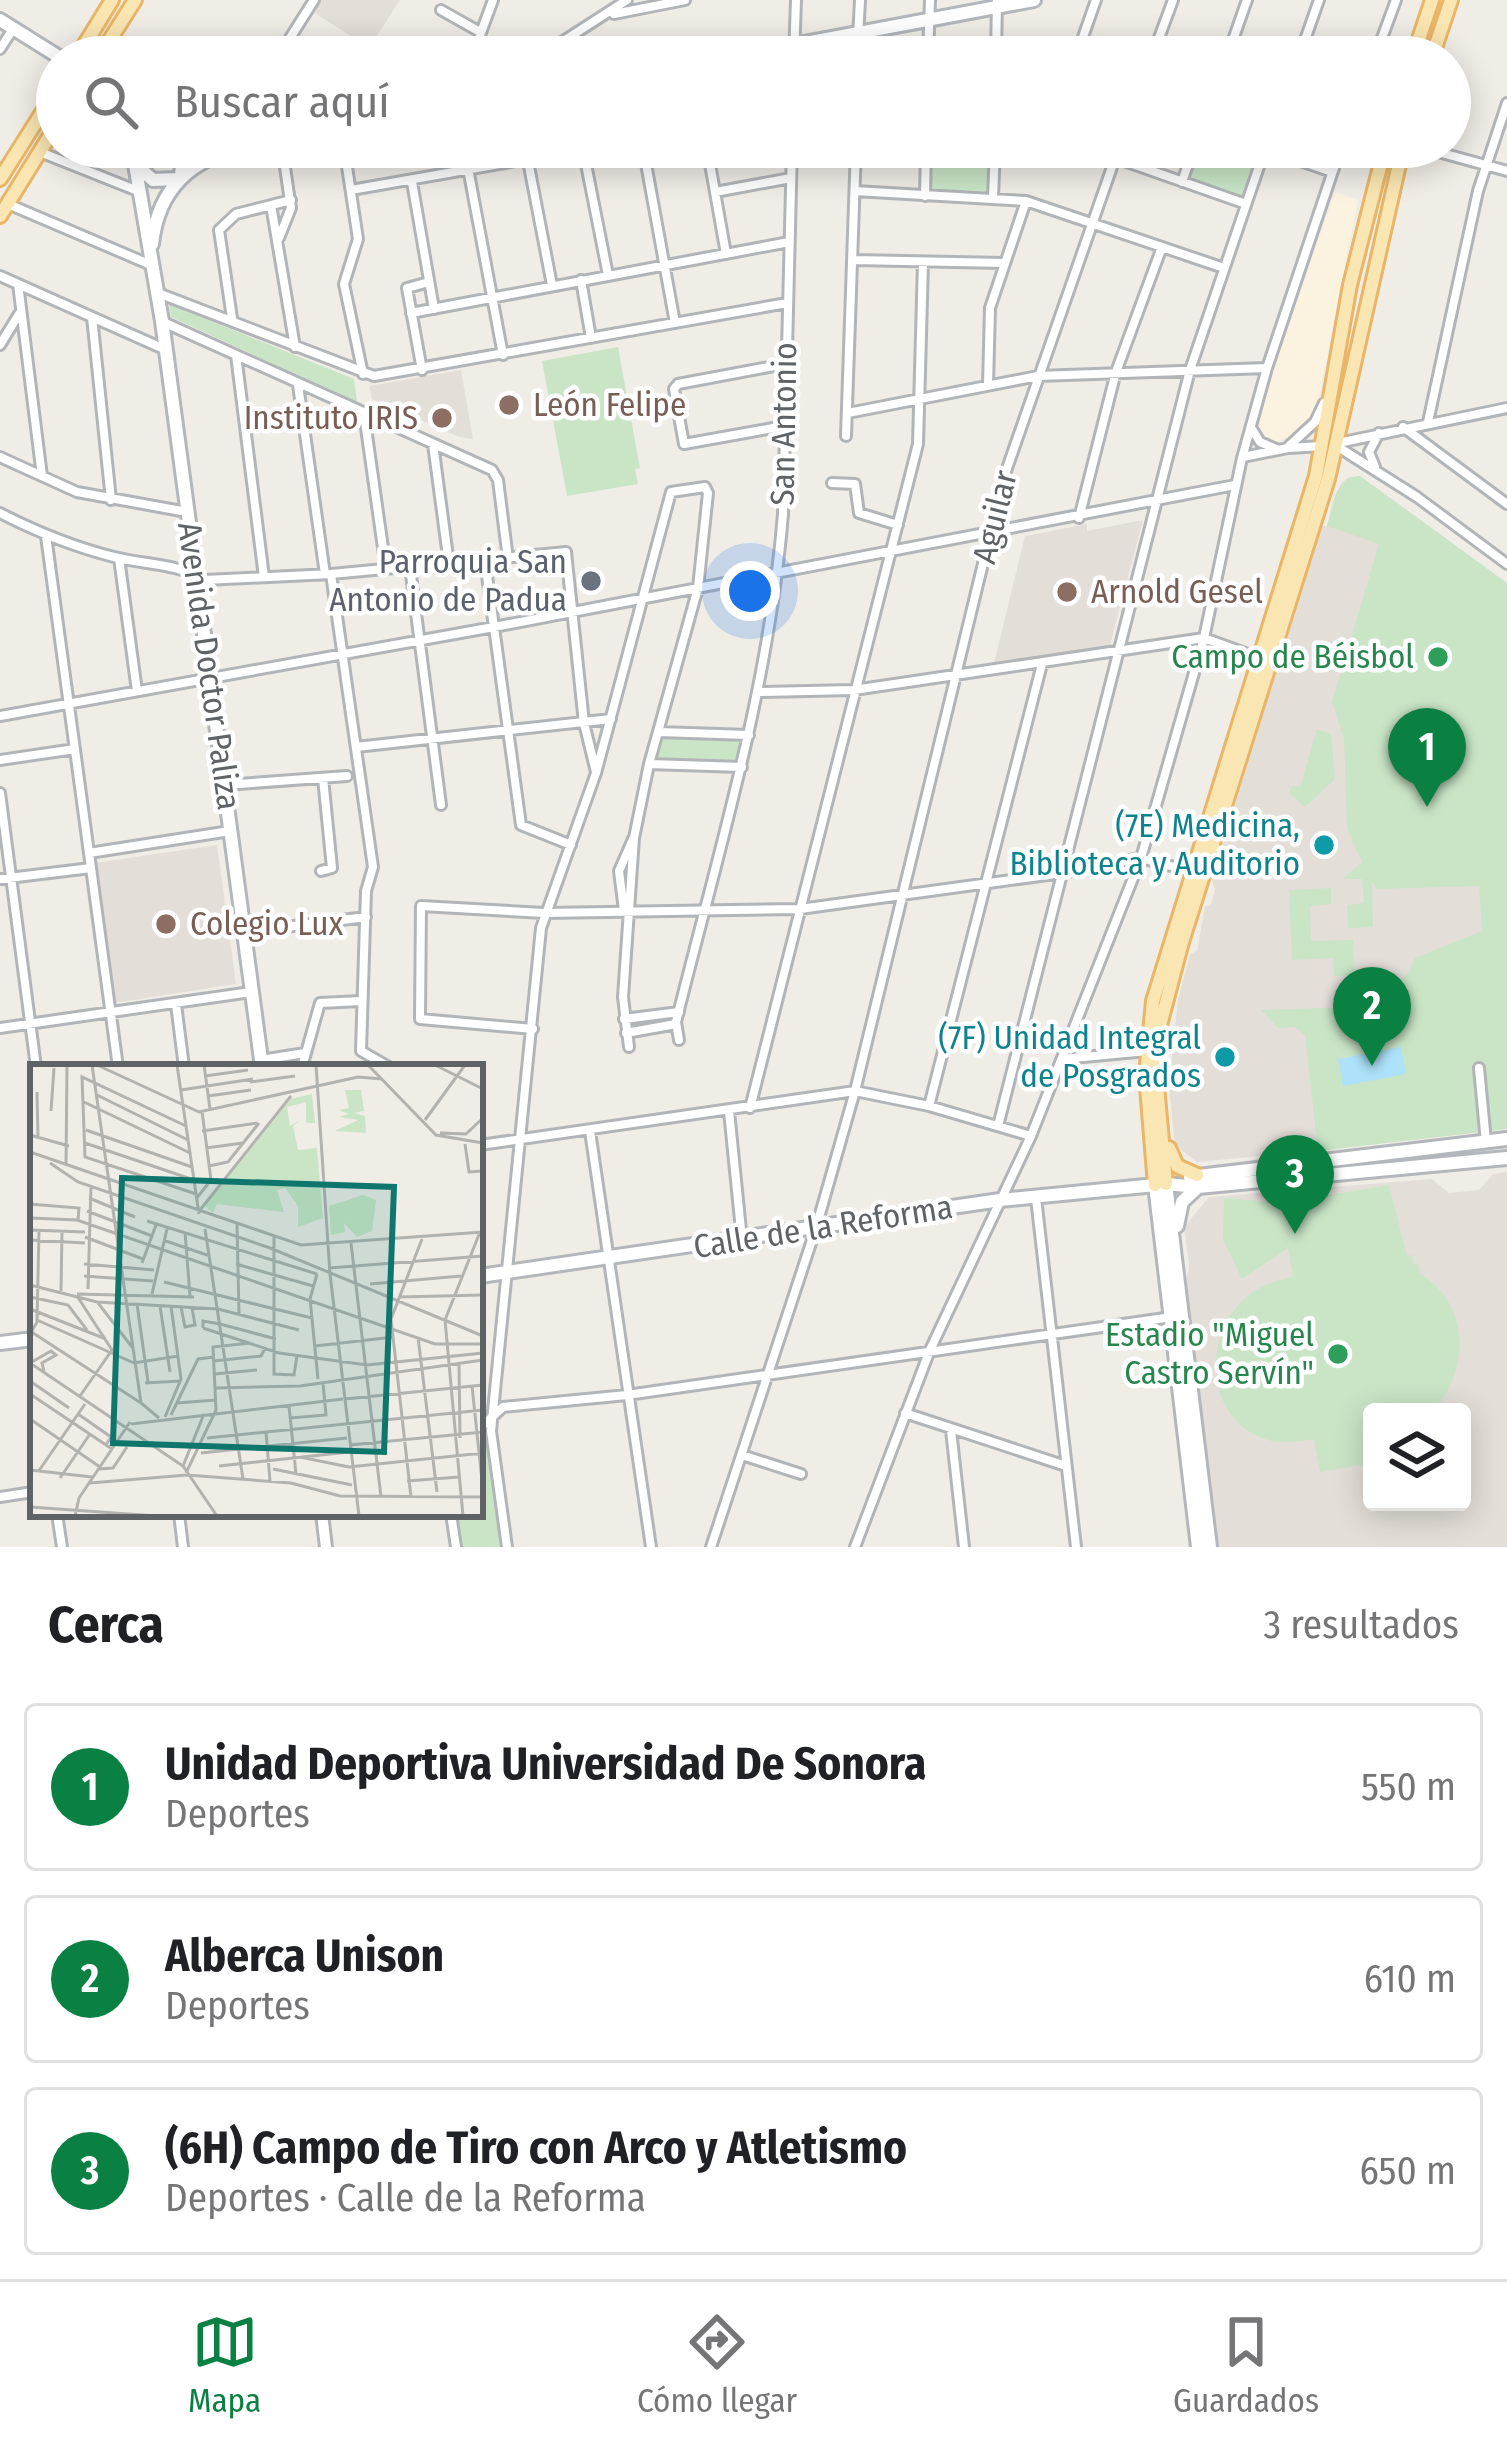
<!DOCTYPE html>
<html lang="es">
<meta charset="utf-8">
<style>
:root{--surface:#fff;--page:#f2f2f2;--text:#202124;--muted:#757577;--line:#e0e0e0;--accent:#0b8043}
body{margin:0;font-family:"Fira Sans Condensed",sans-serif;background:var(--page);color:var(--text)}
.controls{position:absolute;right:36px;bottom:36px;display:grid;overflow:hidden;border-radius:12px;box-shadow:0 6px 30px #0003}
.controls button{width:108px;height:108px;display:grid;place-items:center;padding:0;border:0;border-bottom:3px solid var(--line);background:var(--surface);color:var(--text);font:60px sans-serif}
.you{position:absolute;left:750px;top:591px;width:42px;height:42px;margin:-30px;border:9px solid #fff;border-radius:50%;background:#1a73e8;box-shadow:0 0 0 18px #1a73e833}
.badge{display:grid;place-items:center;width:78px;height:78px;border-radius:50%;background:var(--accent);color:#fff;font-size:39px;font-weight:700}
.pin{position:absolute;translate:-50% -99px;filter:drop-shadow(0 3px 6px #0008)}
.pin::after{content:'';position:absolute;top:63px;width:42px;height:36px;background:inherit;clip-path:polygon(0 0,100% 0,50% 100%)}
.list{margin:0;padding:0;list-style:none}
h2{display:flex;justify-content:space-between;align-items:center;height:156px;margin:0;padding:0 48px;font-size:51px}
h2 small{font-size:39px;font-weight:400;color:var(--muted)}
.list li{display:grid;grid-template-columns:78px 1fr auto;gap:36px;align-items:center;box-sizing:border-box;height:168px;margin:0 24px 24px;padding:0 24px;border:3px solid var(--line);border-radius:12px}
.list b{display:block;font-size:45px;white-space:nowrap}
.list p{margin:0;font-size:39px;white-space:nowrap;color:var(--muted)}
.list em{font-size:39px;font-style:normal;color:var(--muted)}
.icon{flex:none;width:66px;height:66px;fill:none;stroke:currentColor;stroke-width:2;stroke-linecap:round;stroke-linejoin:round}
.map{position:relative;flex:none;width:1507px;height:1547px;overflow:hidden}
.search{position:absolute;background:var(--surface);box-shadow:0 6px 30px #0003;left:36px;right:36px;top:36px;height:132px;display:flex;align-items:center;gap:30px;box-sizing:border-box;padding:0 42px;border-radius:66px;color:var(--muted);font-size:45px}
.sheet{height:732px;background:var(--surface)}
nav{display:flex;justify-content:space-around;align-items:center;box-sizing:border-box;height:168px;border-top:3px solid var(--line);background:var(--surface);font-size:33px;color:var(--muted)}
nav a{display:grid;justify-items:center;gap:6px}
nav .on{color:var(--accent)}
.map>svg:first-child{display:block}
</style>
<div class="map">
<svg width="1507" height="1547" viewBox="0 0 1507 1547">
<rect width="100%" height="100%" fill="#f0ede7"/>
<!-- commercial -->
<path fill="#fcf2e0" d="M 1335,192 L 1358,200 L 1316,411 L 1301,432 L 1276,442 L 1264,440 L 1258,434 L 1256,416 L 1272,363 L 1281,348 Z"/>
<!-- education -->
<path fill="#e3ded8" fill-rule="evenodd" d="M 319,0 L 400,0 L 369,48 L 312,11 Z
M 461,370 L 473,439 L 459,437 L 372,399 L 369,386 Z
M 1360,476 L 1507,583 L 1507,1129 L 1296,1153 L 1295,1148 L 1284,1150 L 1284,1154 L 1197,1162 L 1180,1149 L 1174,1138 L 1169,1085 L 1178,1000 L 1190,954 L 1197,951 L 1205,907 L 1211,905 L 1215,889 L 1212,881 L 1320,526 L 1327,526 L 1341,483 L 1349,477 Z
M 1143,520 L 1109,649 L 994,663 L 1025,536 L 1087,524 L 1087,531 Z
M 217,845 L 236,984 L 114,1003 L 95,863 Z
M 1507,1172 L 1507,1547 L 1217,1547 L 1186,1285 L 1189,1265 L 1184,1227 L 1209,1197 L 1432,1179 L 1449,1193 L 1479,1190 L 1493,1174 ZM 1372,1412 L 1462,1412 L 1462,1502 L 1372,1502 Z"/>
<!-- green -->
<path fill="#c9e5c6" d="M 931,147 L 988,147 L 987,195 L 930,194 Z
M 1201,147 L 1244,147 L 1258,152 L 1242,199 L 1189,180 Z
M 169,304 L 354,379 L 357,402 L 171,317 Z
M 618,347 L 640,468 L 635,469 L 638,484 L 567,496 L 542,361 Z
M 1360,476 L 1507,583 L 1507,1129 L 1318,1151 L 1305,1035 L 1295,1027 L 1278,1028 L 1261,1010 L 1386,1006 L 1386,993 L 1408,973 L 1415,958 L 1482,931 L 1479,886 L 1377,889 L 1372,882 L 1373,927 L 1348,928 L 1347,905 L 1364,903 L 1362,879 L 1342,879 L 1362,862 L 1347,829 L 1344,739 L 1332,702 L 1379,544 L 1327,526 C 1333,506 1334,477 1360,476 Z
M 1317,729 L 1331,734 L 1335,779 L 1305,807 L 1289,793 L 1292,785 L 1300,787 Z
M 662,738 L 741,741 L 736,763 L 657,760 Z
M 1331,888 L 1331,904 L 1310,906 L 1311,941 L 1353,940 L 1355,975 L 1334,976 L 1333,958 L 1292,960 L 1289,890 Z
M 1389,1185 L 1407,1256 L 1412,1255 L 1414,1264 L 1418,1264 L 1420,1274 C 1471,1304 1470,1372 1432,1412 L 1372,1412 L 1372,1463 L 1320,1472 L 1314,1439 C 1299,1441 1283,1444 1268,1440 C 1202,1420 1202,1331 1250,1294 C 1262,1285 1280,1280 1293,1276 L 1288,1248 L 1242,1279 L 1223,1239 L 1224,1198 L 1280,1203 Z
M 480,1436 L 487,1439 L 503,1547 L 461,1547 L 456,1514 L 480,1514 Z"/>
<!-- water -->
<path fill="#ade2fa" d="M 1401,1047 L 1406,1074 L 1343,1086 L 1338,1059 Z"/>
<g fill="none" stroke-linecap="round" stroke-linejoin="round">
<defs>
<path id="minor" d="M 441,10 L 480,32
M 614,14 L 685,0
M 0,49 L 13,29
M 278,57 L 314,0
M 472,57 L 493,0
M 546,57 L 551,49 L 627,0
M 794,57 L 796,0
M 857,57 L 860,0
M 928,57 L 930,0
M 996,57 L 997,0
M 1076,57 L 1096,0
M 1152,57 L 1173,0
M 1227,57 L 1247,0
M 1299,57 L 1319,0
M 1375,57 L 1396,0
M 344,147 L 358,239 L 344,284 L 363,374
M 464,147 L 503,355
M 643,147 L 675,323
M 707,147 L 726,254
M 1084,147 L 1246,204
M 1260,147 L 1332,172
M 1420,147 L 1507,171
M 583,149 L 608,275
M 40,152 L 138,191
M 528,161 L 552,285
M 412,182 L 434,309
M 1182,182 L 1194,147
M 351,190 L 596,147
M 855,191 L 1026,201 L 1224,268
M 715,192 L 791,178
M 925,196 L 926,147
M 993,198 L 995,147
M 8,204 L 151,265
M 271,205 L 295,347
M 279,238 L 291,208 L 282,147
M 854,260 L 1004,263
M 0,276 L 164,349
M 581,280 L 591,338
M 18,284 L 42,476
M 158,293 L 374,376 L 787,303
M 411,313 L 789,242
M 92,317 L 111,500
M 232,318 L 219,230 L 236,214 L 291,200
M 163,322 L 492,470 L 498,480 L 508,559
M 0,345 L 19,314
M 236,355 L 264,577
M 422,370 L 407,288 L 429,282
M 298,385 L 325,574
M 988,385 L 990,308 L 1026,201
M 848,413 L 1038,376 L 1267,368
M 364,414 L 386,569
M 1428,422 L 1478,191 L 1507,103
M 784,426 L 684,444 L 674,389 L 678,384 L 785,364
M 1403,427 L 1507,504
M 1252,429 L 1260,442 L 1276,449
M 846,436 L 856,147
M 1338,443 L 1507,408
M 433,444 L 449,564
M 1335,445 L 1417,497 L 1507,564
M 1289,446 L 1315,422 L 1324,403
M 0,457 L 77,492 L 187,512
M 1243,457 L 1288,448 L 1323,446
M 1375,467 L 1369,452 L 1379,433
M 832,483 L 855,484 L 859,513 L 898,525
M 0,513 C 37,532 74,547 114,557 C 146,565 176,563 205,580 L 331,574 L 566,552 L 584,723 L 596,772
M 1079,518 L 1116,372 L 1162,247
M 46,536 L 118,1067
M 119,558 L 137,691
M 485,561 L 521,825 L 571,845
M 410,567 L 441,805
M 331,574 L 373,867 L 366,891 L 361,1051 L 389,1067
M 758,692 L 854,690 L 1204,638 L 1262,659
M 0,716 L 494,627 L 1235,485
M 659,732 L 749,735
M 356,747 L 611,719
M 0,760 L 75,749
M 649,764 L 742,767
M 225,785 L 347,776
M 0,793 L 36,1067
M 89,853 L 230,831
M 321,871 L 332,868 L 323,778
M 0,879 L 91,868
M 624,910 L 619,871 L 633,839
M 245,932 L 366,917
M 176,1004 L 184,1067
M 624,1019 L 679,1012
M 0,1028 L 251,992
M 533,1029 L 420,1019 L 421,906 L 544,913 L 800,909 L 1062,873 L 1141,858 L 1193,872
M 626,1033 L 676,1024
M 679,1040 L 676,1022 C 718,853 769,688 783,514 L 792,147
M 1062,1059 L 1147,1051
M 261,1060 L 305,1053
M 302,1067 L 320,1003 L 361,1001
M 1479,1068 L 1486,1142
M 929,1106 L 1042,664
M 750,1108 L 918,444 L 923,262
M 729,1111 L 742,1240
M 998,1126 L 1190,370 L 1265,149
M 590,1131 L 651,1547
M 480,1145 L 855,1091 L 929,1106 L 1031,1136
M 1036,1198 L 1076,1547
M 905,1413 L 1066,1466
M 480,1428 L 503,1407 L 627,1395 L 1172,1317
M 951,1430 L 964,1547
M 742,1455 L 801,1474
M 0,1497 L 33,1492
M 57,1514 L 62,1547
M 179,1514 L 183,1547
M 451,1514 L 456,1547
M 507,1547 L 491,1431 L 541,928 L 596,773 L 671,492 L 705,487 L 708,493 L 698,588 L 649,764 L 634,838 L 623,997 L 629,1047
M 711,1547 L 816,1228 L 855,1091 L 1004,477 L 1119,147
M 855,1547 L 930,1350 L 1031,1136 L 1141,858 L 1204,638 L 1242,458 L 1267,368 L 1341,147"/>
<path id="tertiary" d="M 322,1514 L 326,1547"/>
<path id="secondary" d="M 0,20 L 59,57
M 730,57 L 1034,0
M 132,147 L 162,321 L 262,1067
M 136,165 L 153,180 L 177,179
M 181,175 L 184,147
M 152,244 C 158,188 192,157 247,147
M 1190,1177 L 1507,1139
M 1166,1184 L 1210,1547
M 1155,1185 L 1198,1547
M 1177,1226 L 1182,1202 L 1198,1187
M 480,1276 L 1000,1200 L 1166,1184 L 1198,1187 L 1507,1158
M 0,1343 L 33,1339"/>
<path id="primary" d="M 1378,50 L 1397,57
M 77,57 L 112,0
M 99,57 L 135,0
M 1413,57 L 1432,0
M 1432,57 L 1451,0
M 0,179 L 57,89
M 0,216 L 57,124
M 1169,1148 L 1177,1166 L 1197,1175
M 1166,1184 L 1157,1086 L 1159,1029 L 1182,942 L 1328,479 L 1403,147
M 1155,1185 L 1146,1075 L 1153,1001 L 1316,476 L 1350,285 L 1385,147"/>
</defs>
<!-- minor casing -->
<use href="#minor" stroke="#b2b5b8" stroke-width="14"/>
<!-- tertiary casing -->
<use href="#tertiary" stroke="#b2b5b8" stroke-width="16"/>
<!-- secondary casing -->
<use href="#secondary" stroke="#b3b7bb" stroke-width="18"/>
<!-- primary casing -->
<use href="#primary" stroke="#e9b567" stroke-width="18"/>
<!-- minor -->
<use href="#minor" stroke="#fff" stroke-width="8"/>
<!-- tertiary -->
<use href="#tertiary" stroke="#fff" stroke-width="10"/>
<!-- secondary -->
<use href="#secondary" stroke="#fff" stroke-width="12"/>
<!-- primary -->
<use href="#primary" stroke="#fae6b2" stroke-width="12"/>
</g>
<!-- markers -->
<g fill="#8d6e63" stroke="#fff" stroke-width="4.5">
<circle cx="509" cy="405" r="12"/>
<circle cx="442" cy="418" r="12"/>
<circle cx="1067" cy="592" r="12"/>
<circle cx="166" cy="924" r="12"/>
</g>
<circle fill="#6b7280" stroke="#fff" stroke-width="4.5" cx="591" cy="581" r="12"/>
<g fill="#2e9e5b" stroke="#fff" stroke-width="4.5">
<circle cx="1438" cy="657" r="12"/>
<circle cx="1338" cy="1354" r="12"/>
</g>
<g fill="#0f9aa8" stroke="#fff" stroke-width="4.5">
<circle cx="1324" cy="845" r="12"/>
<circle cx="1225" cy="1057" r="12"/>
</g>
<g text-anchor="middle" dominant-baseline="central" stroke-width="9" stroke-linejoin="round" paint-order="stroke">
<!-- education labels -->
<g font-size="33" fill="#785e54" stroke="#fff" text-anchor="start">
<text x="533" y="405">León Felipe</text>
<text x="418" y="418" text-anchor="end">Instituto IRIS</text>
<text x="1091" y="592">Arnold Gesel</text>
<text x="190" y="924">Colegio Lux</text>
</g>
<!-- street labels -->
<g font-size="33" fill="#5f6366" stroke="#fff">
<text transform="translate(784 424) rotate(-89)">San Antonio</text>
<text transform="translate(995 517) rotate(-76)">Aguilar</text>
<text transform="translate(209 666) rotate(82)">Avenida Doctor Paliza</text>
<text transform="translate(823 1227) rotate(-9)">Calle de la Reforma</text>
</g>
<!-- worship labels -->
<g font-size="33" fill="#5b616d" stroke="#fff" text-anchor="end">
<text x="567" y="562">Parroquia San<tspan x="567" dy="38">Antonio de Padua</tspan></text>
</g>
<!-- leisure labels -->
<g font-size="33" fill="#27864d" stroke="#fff" text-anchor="end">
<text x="1414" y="657">Campo de Béisbol</text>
<text x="1314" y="1335">Estadio "Miguel<tspan x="1314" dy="38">Castro Servín"</tspan></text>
</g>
<!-- culture labels -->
<g font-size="33" fill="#0d838f" stroke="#fff" text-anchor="end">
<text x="1300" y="826">(7E) Medicina,<tspan x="1300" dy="38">Biblioteca y Auditorio</tspan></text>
<text x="1201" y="1038">(7F) Unidad Integral<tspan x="1201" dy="38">de Posgrados</tspan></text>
</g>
</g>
<!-- overview -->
<g transform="translate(30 1064)">
<rect width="453" height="453" fill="#f0ede7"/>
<path d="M 315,26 L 331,26 L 334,47 L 324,49 L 335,52 L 336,69 L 305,67 L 328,56 L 309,53 L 319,50 L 308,46 L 319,44 ZM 282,30 L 285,59 L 276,59 L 276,38 L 257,43 L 260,62 L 270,56 L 263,62 L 268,86 L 287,84 L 293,154 L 268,163 L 268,142 L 255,124 L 247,126 L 254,148 L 187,140 L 183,149 L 175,142 L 261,35 ZM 333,131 L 346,136 L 342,167 L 327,173 L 314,159 L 315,168 L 301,171 L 299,142 Z" fill="#c9e5c6"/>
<path fill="none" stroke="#b2b2af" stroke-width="3" d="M 62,1 L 111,339 L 129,354M 67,1 L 169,48 L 328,13 L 352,15M 147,1 L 169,150M 174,1 L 180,45M 286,1 L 300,210 L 329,452M 338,1 L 406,71 L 453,79M 405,1 L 453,25M 175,12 L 218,6M 220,18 L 265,12M 151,26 L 223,15M 7,28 L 8,74M 67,31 L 158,76M 178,32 L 221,26M 52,37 L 160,89M 21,47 L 24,4M 395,56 L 435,1M 156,62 L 52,13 L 55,93 L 166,130M 56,66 L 162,103M 172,67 L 227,59M 410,69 L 436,70 L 453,54M 0,71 L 39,82M 55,79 L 164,116M 435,80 L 439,108 L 453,107M 176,84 L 213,79M 0,88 L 271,181 L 453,168M 20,99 L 48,118 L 240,184 L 453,272M 36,101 L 37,1M 179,102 L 198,98 L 229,59M 59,134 L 105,153M 166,135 L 181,116 L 172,47M 0,140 L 49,144 L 48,156M 170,146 L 261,32M 57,147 L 122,172M 0,154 L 47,156 L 405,280 L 453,280M 117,157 L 287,210M 207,160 L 209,250M 175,165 L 213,415M 0,166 L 55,168M 155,168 L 160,232M 55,173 L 113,195M 244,173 L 244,310 L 264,311 L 267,291M 0,176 L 55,179M 133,176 L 180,192M 321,179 L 351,433M 112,199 L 126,161M 54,200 L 124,206M 206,200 L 283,222M 299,204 L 453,192M 287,210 L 280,235 L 288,315M 54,212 L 123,217M 134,218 L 282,254M 340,220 L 431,212M 0,221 L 67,238 L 188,245 L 269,266M 58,225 L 61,122M 31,227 L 32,167M 47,230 L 164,233M 122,230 L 137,165M 47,232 L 82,286 L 50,332M 0,233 L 38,241 L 57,266M 369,233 L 453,231M 68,239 L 102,283M 107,240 L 118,318M 130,242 L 140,308M 151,243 L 155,263 L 165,261 L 162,244M 0,245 L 76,275M 7,256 L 104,299 L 148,292M 173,264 L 249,289 L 337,301 L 453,289M 173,264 L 173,257 L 190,260 L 246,275M 0,267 L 111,339M 0,270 L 7,258 L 9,166M 388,273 L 407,428M 285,282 L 364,273M 184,297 L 231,292 L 235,284M 429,298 L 430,374M 0,299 L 21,287 L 26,291 L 12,299 L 14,307M 0,299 L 153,402 L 187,452M 185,310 L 227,306M 0,317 L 39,344M 115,319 L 151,317M 442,322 L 453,426M 186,324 L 270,322 L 453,296M 0,330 L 82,385M 315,335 L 453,321M 147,339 L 186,336M 259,342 L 266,410M 48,350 L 81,373 L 76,381M 141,351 L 168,295 L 184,293M 135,353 L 151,315 L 141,242M 260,354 L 296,351 L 293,319M 0,355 L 70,403M 101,360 L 313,335M 236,368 L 240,417M 177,374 L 453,346M 320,381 L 453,368M 171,389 L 317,374M 270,393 L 319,403 L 453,389M 153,402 L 174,350M 189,402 L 319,388M 69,405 L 83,404 L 97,383M 243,405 L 322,421M 0,406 L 62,413M 8,408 L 55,340M 156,409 L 186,346 L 183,283 L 220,279M 157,411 L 261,419 L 310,432 L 453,433M 30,414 L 60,370M 377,417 L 429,413M 60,419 L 157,411M 381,433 L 361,255 L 392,175M 0,443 L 127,452M 45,452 L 49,434 L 100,358M 433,452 L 415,256 L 450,168"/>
<path fill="#0f766e" fill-opacity="0.15" stroke="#0f766e" stroke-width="6" d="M 92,114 L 364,123 L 354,388 L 83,379 Z"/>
<rect width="453" height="453" fill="none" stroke="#5f6366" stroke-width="6"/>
</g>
</svg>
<div class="controls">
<button><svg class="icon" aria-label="layers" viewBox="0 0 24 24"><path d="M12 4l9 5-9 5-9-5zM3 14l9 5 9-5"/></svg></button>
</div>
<div class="you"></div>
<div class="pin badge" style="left:1427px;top:807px">1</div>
<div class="pin badge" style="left:1372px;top:1066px">2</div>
<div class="pin badge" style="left:1295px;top:1234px">3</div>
<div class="search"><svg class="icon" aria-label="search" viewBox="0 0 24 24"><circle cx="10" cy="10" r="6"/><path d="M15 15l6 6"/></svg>Buscar aquí</div>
</div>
<section class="sheet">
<h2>Cerca<small>3 resultados</small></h2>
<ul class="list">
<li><span class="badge">1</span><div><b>Unidad Deportiva Universidad De Sonora</b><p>Deportes</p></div><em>550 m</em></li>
<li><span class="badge">2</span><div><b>Alberca Unison</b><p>Deportes</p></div><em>610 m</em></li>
<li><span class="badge">3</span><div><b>(6H) Campo de Tiro con Arco y Atletismo</b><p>Deportes · Calle de la Reforma</p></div><em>650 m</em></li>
</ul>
</section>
<nav>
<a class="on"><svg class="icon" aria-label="map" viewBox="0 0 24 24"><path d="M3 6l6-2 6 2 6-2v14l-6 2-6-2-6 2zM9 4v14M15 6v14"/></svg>Mapa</a>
<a><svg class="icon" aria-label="directions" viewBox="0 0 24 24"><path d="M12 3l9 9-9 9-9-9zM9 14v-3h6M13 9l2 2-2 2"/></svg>Cómo llegar</a>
<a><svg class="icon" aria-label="saved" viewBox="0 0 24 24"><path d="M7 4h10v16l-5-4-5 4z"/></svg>Guardados</a>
</nav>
